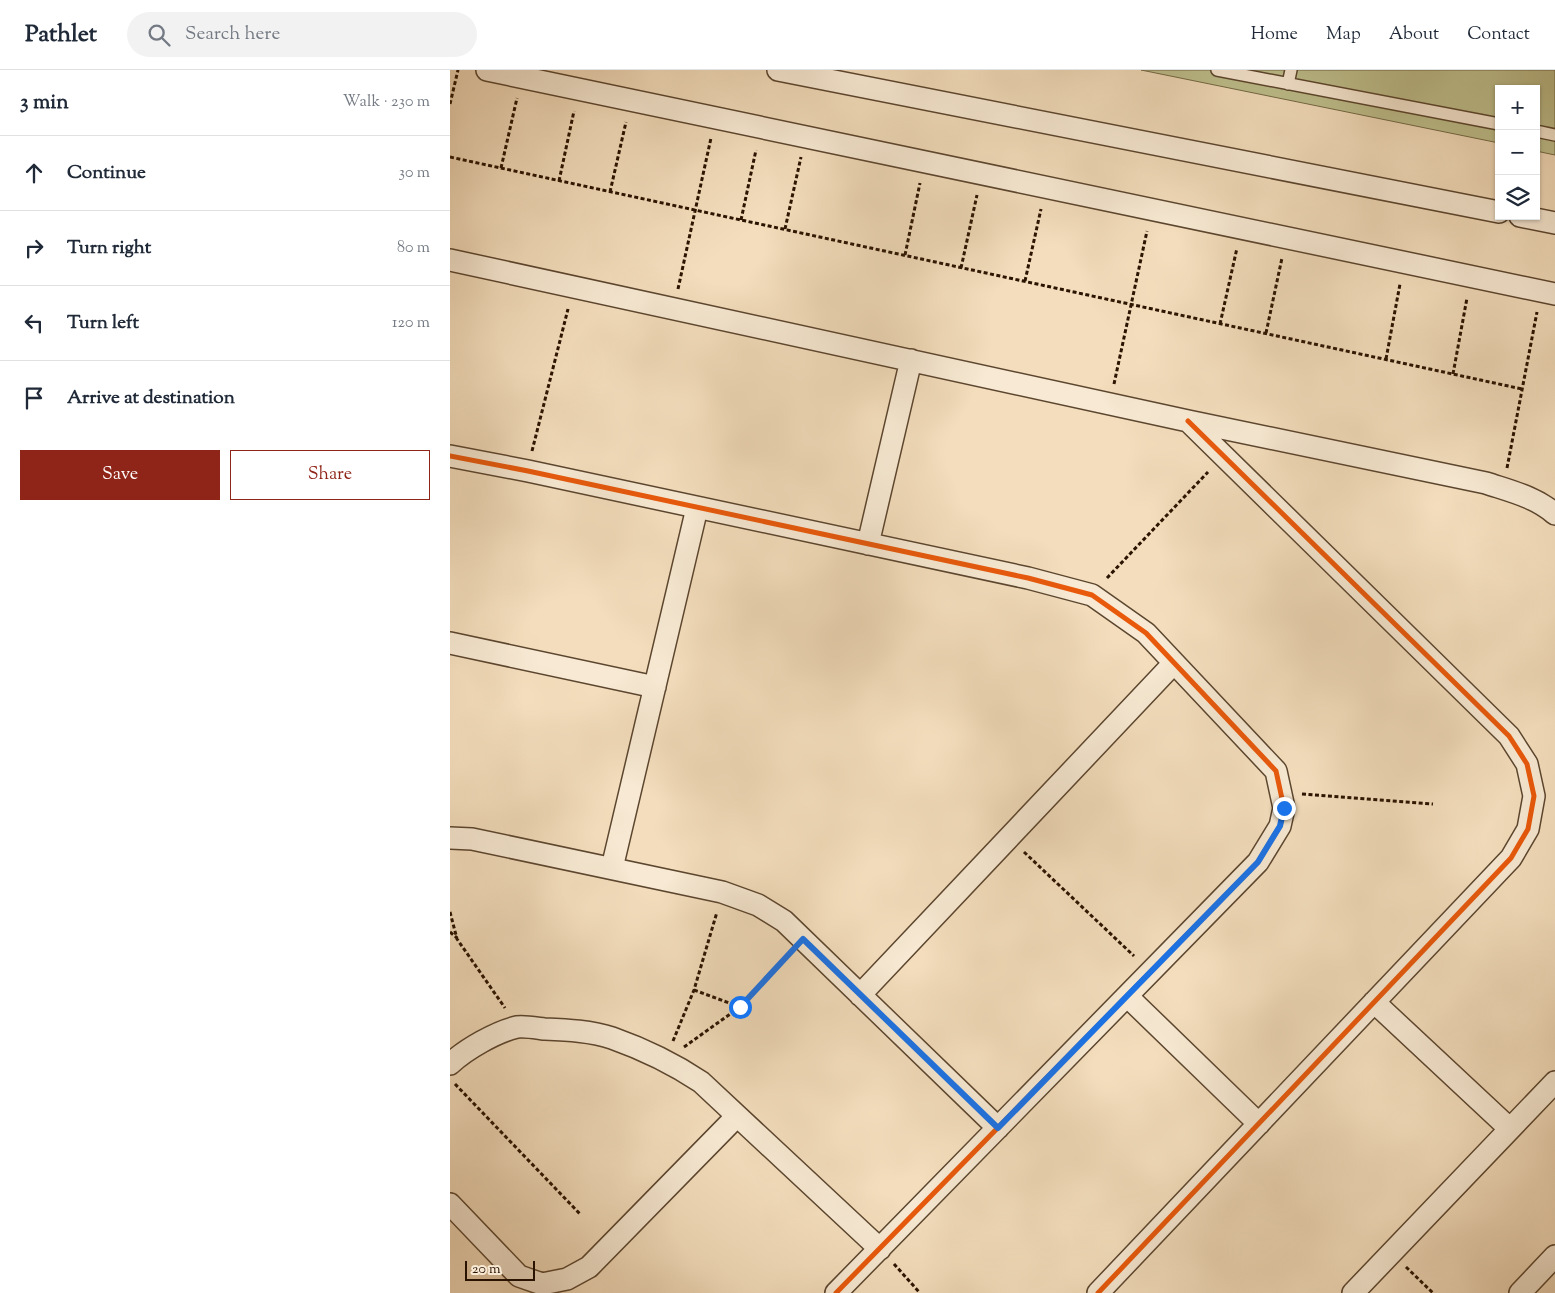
<!DOCTYPE html>
<meta charset="utf-8">
<style>
:root{--surface:#fff;--page:#f2f2f3;--text:#1f2937;--muted:#747a83;--line:#e0e1e3;--accent:#8f2418}
body{margin:0;font-family:"Sorts Mill Goudy",serif;background:var(--page);color:var(--text)}
.controls{position:absolute;right:15px;top:15px;display:grid;overflow:hidden;border-radius:0px;box-shadow:0 1px 4px #0004}
.controls button{width:45px;height:45px;display:grid;place-items:center;padding:0;border:0;border-bottom:1px solid var(--line);background:var(--surface);color:var(--text);font:25px sans-serif}
.scale{position:absolute;left:15px;bottom:12px;width:70px;box-sizing:border-box;padding-left:5px;border:2px solid #2a1300;border-top:0;font-size:14px;line-height:18px;white-space:nowrap;color:#2a1300;-webkit-text-stroke:4px #f7e9d3;paint-order:stroke}
.stop{position:absolute;width:15px;height:15px;margin:-11px;border:4px solid #1a73e8;border-radius:50%;background:#fff}
.stop.end{background:#1a73e8;border-color:#fff;box-shadow:0 1px 5px #0008}
.list{margin:0;padding:0;list-style:none}
h2{display:flex;justify-content:space-between;align-items:center;height:65px;margin:0;padding:0 20px;font-size:21px}
h2 small{font-size:16px;font-weight:400;color:var(--muted)}
.list li{display:grid;grid-template-columns:32px 1fr auto;gap:15px;align-items:center;box-sizing:border-box;height:75px;padding:0 20px;border-top:1px solid var(--line)}
.list b{display:block;font-size:19px;white-space:nowrap}
.list em{font-size:16px;font-style:normal;color:var(--muted)}
.actions{display:flex;gap:10px;padding:15px 20px}
.actions a{flex:1;padding:11px 0;border:1px solid var(--accent);border-radius:0px;text-align:center;font-size:18px;color:var(--accent)}
.actions .main{background:var(--accent);color:#fff}
.icon{flex:none;width:28px;height:28px;fill:none;stroke:currentColor;stroke-width:2;stroke-linecap:round;stroke-linejoin:round}
.map{position:relative;flex:none;width:1105px;height:1223px;overflow:hidden}
header{display:flex;align-items:center;gap:30px;box-sizing:border-box;height:70px;padding:0 25px;background:var(--surface);border-bottom:1px solid var(--line)}
header strong{font-size:24px}
nav{display:flex;gap:28px;margin-inline-start:auto;font-size:18px}
.search{width:350px;height:45px;background:var(--page);display:flex;align-items:center;gap:12px;box-sizing:border-box;padding:0 18px;border-radius:28px;color:var(--muted);font-size:19px}
main{display:flex}
aside{flex:1;background:var(--surface)}
.map>svg:first-child{display:block}
</style>
<header>
<strong>Pathlet</strong>
<div class="search"><svg class="icon" aria-label="search" viewBox="0 0 24 24"><circle cx="10" cy="10" r="6"/><path d="M15 15l6 6"/></svg>Search here</div>
<nav><a>Home</a><a>Map</a><a>About</a><a>Contact</a></nav>
</header>
<main>
<aside>
<h2>3 min<small>Walk · 230 m</small></h2>
<ul class="list">
<li><svg class="icon" aria-label="ahead" viewBox="0 0 24 24"><path d="M12 20V5M6 11l6-6 6 6"/></svg><div><b>Continue</b></div><em>30 m</em></li>
<li><svg class="icon" aria-label="right" viewBox="0 0 24 24"><path d="M7 20v-9h11M14 6l5 5-5 5"/></svg><div><b>Turn right</b></div><em>80 m</em></li>
<li><svg class="icon" aria-label="left" viewBox="0 0 24 24"><path d="M17 20v-9H6M10 6l-5 5 5 5"/></svg><div><b>Turn left</b></div><em>120 m</em></li>
<li><svg class="icon" aria-label="arrive" viewBox="0 0 24 24"><path d="M6 21V4h12l-3 4 3 4H6"/></svg><div><b>Arrive at destination</b></div></li>
</ul>
<div class="actions"><a class="main">Save</a><a>Share</a></div>
</aside>
<div class="map">
<svg width="1105" height="1223" viewBox="0 0 1105 1223">
<rect width="100%" height="100%" fill="#f3ddbc"/>
<filter id="stains"><feTurbulence type="fractalNoise" baseFrequency=".004" numOctaves="4"/><feColorMatrix values="0 0 0 0 .2 0 0 0 0 .09 0 0 0 0 .02 0 0 0 .5 -.17"/></filter>
<radialGradient id="worn" r=".72"><stop offset=".6" stop-color="#630" stop-opacity="0"/><stop offset="1" stop-color="#630" stop-opacity=".3"/></radialGradient>
<!-- green -->
<path fill="#bec08e" stroke="#746a47" d="M 691,0 L 1105,0 L 1105,85 L 1086,81 L 1086,19 L 1049,19 L 1049,73 Z"/>
<g fill="none" stroke-linecap="round" stroke-linejoin="round">
<defs>
<path id="lane" d="M 767,0 L 1049,54
M 838,14 L 841,0
M 1086,61 L 1105,65"/>
<path id="street" d="M 37,0 L 1105,224
M 328,0 L 1049,142
M 1070,146 L 1105,153
M 0,190 L 738,351 L 1036,413 C 1060,421 1086,427 1105,444
M 0,386 L 78,401 L 578,508 L 642,525 L 696,563 L 826,701 L 834,738 L 830,756 L 808,792 L 386,1223
M 418,474 L 461,290
M 0,573 L 205,617
M 0,768 L 22,769 L 272,822 L 308,835 L 334,851 L 548,1058
M 162,798 L 247,438
M 410,925 L 724,593
M 677,926 L 809,1054
M 924,932 L 1060,1059
M 0,994 C 16,979 46,962 67,957 C 75,956 86,958 94,959 C 117,960 141,961 162,968 C 193,979 224,994 251,1012 L 430,1179
M 0,1134 L 69,1206 L 92,1214 L 117,1209 L 139,1197 L 287,1046
M 648,1223 L 1061,788 L 1078,759 L 1084,726 L 1077,694 L 1059,666 L 738,351
M 903,1223 L 1105,1012
M 1070,1223 L 1105,1186"/>
</defs>
<!-- lane casing -->
<use href="#lane" stroke="#5c462f" stroke-width="14"/>
<!-- street casing -->
<use href="#street" stroke="#5c462f" stroke-width="24"/>
<!-- path -->
<path stroke="#2a1300" stroke-width="3" stroke-dasharray="4 2.5" stroke-linecap="butt" d="M 0,34 L 8,0
M 0,87 L 1072,319
M 51,98 L 67,28
M 109,111 L 124,41
M 160,122 L 176,52
M 291,150 L 306,80
M 335,159 L 351,87
M 455,185 L 470,113
M 511,198 L 527,125
M 575,211 L 591,139
M 228,219 L 261,68
M 770,254 L 787,178
M 816,263 L 832,188
M 936,289 L 950,214
M 1003,304 L 1017,228
M 664,314 L 697,161
M 82,381 L 118,239
M 1057,398 L 1087,242
M 657,508 L 758,402
M 852,724 L 983,734
M 574,782 L 684,886
M 0,842 L 7,869 L 55,938
M 0,862 L 7,868
M 244,920 L 290,937
M 223,971 L 244,920 L 267,842
M 234,977 L 290,937 L 337,886
M 5,1014 L 130,1144
M 444,1194 L 470,1223
M 956,1197 L 983,1223"/>
<!-- lane -->
<use href="#lane" stroke="#f7e9d3" stroke-width="11"/>
<!-- street -->
<use href="#street" stroke="#f7e9d3" stroke-width="21"/>
<defs>
<path id="cycleway" d="M 0,386 L 78,401 L 578,508 L 642,525 L 696,563 L 826,701 L 834,738 L 830,756 L 808,792 L 386,1223
M 648,1223 L 1061,788 L 1078,759 L 1084,726 L 1077,694 L 1059,666 L 738,351"/>
</defs>
<!-- cycleway casing -->
<use href="#cycleway" stroke="#f7e9d3" stroke-width="8"/>
<!-- cycleway -->
<use href="#cycleway" stroke="#e8590c" stroke-width="5"/>
</g>
<g fill="none" stroke-linecap="round" stroke-linejoin="round">
<!-- route -->
<path stroke="#1a73e8" stroke-width="6" d="M 290,937 L 353,869 L 548,1058 L 808,792 L 830,756 L 834,738"/>
</g>
<rect width="100%" height="100%" filter="url(#stains)"/>
<rect width="100%" height="100%" fill="url(#worn)"/>
</svg>
<div class="controls">
<button>+</button>
<button>−</button>
<button><svg class="icon" aria-label="layers" viewBox="0 0 24 24"><path d="M12 4l9 5-9 5-9-5zM3 14l9 5 9-5"/></svg></button>
</div>
<div class="scale">20 m</div>
<div class="stop" style="left:290px;top:937px"></div>
<div class="stop end" style="left:834px;top:738px"></div>
</div>
</main>
